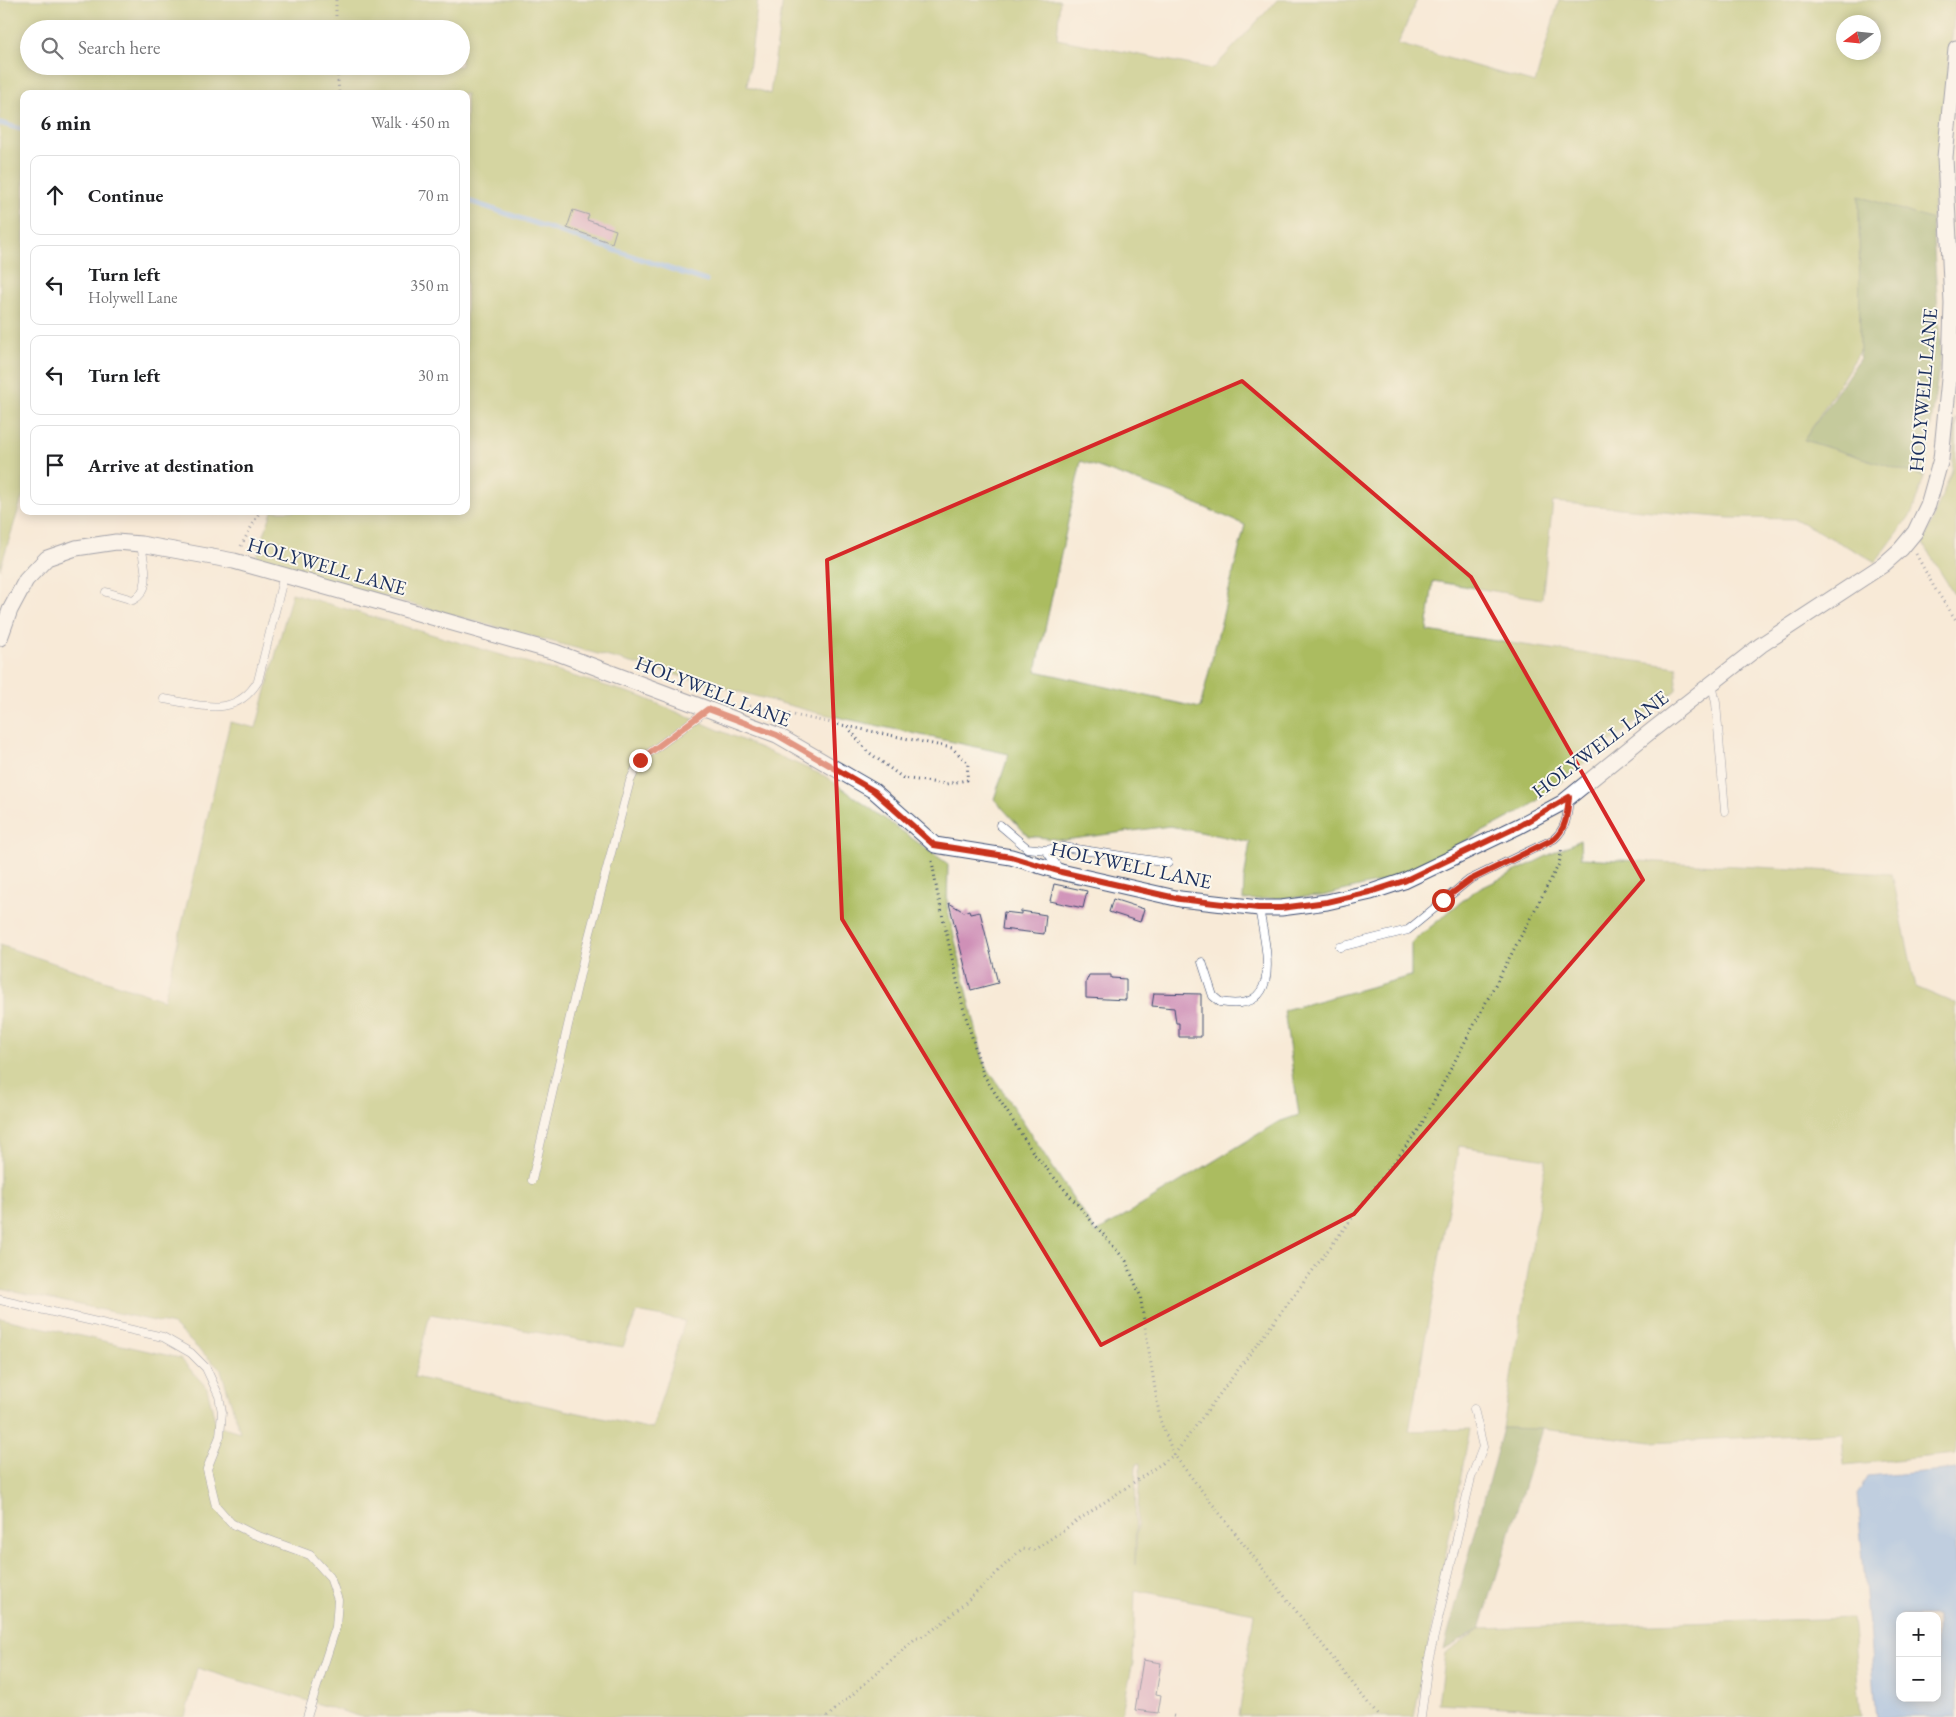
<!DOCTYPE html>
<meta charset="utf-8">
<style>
:root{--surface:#fff;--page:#f2f2f2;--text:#202124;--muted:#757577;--line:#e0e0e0}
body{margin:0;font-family:"EB Garamond",serif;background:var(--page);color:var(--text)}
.controls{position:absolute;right:15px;bottom:15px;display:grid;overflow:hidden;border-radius:10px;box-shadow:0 2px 12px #0003}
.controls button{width:45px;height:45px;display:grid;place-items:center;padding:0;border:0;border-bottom:1px solid var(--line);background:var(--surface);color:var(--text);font:25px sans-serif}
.compass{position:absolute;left:1836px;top:15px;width:45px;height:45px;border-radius:50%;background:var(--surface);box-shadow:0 2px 12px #0003;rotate:255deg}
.stop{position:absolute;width:15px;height:15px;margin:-11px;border:4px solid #c8321e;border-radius:50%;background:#fff}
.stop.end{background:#c8321e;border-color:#fff;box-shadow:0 1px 5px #0008}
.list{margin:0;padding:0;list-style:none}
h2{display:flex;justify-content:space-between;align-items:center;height:65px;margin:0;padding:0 20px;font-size:21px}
h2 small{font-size:16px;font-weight:400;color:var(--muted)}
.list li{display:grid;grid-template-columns:32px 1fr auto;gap:15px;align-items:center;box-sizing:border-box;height:80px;margin:0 10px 10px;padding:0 10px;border:1px solid var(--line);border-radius:10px}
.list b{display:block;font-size:19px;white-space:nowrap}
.list p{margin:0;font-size:16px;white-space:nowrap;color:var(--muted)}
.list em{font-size:16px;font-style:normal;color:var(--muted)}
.icon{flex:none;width:28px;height:28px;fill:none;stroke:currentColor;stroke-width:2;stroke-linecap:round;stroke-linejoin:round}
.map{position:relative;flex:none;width:1956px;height:1717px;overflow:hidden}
.search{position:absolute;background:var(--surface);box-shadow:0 2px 12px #0003;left:20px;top:20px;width:450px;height:55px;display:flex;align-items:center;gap:12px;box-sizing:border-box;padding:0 18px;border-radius:28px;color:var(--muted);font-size:19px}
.panel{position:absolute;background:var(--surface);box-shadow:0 2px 12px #0003;left:20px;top:90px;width:450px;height:425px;border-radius:10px}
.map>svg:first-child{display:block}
</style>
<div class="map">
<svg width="1956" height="1717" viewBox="0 0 1956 1717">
<rect width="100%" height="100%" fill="#fbf7ec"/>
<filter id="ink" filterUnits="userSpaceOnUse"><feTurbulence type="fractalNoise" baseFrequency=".02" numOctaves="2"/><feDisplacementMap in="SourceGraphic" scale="10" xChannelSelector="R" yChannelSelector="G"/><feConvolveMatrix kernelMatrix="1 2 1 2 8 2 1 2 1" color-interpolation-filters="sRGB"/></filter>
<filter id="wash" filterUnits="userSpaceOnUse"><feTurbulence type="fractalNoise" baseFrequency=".0096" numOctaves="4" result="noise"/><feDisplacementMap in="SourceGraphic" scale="20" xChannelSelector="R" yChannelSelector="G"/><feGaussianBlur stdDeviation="1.12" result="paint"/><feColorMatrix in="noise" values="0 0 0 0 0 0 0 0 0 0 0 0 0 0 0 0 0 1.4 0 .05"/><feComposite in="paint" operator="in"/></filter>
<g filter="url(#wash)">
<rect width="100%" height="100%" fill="#f8ead7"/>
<!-- green -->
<path fill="#abbc60" stroke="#63765f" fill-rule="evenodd" d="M 0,0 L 758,0 L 747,86 L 770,94 L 783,0 L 1060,0 L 1057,39 L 1213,69 L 1277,0 L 1417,0 L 1398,44 L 1535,83 L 1559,0 L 1956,0 L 1932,220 L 1859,196 L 1860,351 L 1804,440 L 1924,477 L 1912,513 L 1876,562 L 1795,519 L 1729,518 L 1553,502 L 1542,599 L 1433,581 L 1427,631 L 1677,667 L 1676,690 L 1529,807 L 1396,878 L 1322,896 L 1243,900 L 1244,880 L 1250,842 L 1170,826 L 1064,840 L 1028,836 L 994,799 L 1009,754 L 814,712 L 255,562 L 272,511 L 466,511 L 466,94 L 24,94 L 24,492 L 0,569 ZM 1844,22 L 1874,22 L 1874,52 L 1844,52 ZM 29,29 L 461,29 L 461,66 L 29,66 ZM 1081,461 L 1174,494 L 1245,525 L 1200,708 L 1036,671 Z
M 1956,418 L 1956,597 L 1923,544 L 1952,470 Z
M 292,593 L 640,696 L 825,776 L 948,864 L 947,906 L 984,1063 L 1096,1233 L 1278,1122 L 1299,1115 L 1284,1010 L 1411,976 L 1411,943 L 1473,892 L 1580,840 L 1581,858 L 1892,874 L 1916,987 L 1956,1004 L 1956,1454 L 1844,1465 L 1842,1433 L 1651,1442 L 1542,1429 L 1503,1428 L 1546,1159 L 1459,1146 L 1409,1431 L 1470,1429 L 1414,1717 L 1239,1716 L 1254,1613 L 1135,1590 L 1133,1663 L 1121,1716 L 1123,1717 L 362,1717 L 197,1668 L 185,1717 L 0,1717 L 0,1318 L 180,1358 L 207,1388 L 216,1425 L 240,1432 L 221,1370 L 173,1325 L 0,1288 L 0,945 L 164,1000 L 230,722 L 256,728 ZM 637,1312 L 685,1321 L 652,1429 L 414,1377 L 430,1314 L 623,1347 ZM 1140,1463 L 1140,1470 L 1135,1565 L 1136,1464 Z
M 1852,1618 L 1861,1717 L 1668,1717 L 1438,1703 L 1445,1653 L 1480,1629 Z"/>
<!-- forest -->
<path fill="#88a456" stroke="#526a5a" d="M 1859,196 L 1932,220 L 1941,354 L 1924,477 L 1804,440 L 1860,358 Z
M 1503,1428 L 1542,1429 L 1480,1629 L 1444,1649 Z"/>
<!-- water -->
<path fill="#7cade8" stroke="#4c6ea3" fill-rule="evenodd" d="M 1956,1469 L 1956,1717 L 1877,1717 L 1857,1494 L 1867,1477 ZM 1900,1616 L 1937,1616 L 1937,1698 L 1900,1698 Z"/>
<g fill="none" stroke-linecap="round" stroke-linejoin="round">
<!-- stream -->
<path stroke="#7cade8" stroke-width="5" d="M 0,123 L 24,130
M 466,200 L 706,281"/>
</g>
<g id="blocks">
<!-- building -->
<path fill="#cf90b7" d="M 573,210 L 589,215 L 587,220 L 616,230 L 612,243 L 567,228 Z
M 1054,884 L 1087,891 L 1083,908 L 1050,901 Z
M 1113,899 L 1144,909 L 1140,922 L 1109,912 Z
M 949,903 L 964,912 L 969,910 L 970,914 L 980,912 L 998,983 L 971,990 Z
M 1021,911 L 1046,915 L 1044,934 L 1002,929 L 1004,912 L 1021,914 Z
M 1089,975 L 1111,975 L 1111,978 L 1126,979 L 1126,1000 L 1086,998 L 1086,982 Z
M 1154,993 L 1201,994 L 1201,1037 L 1179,1037 L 1179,1023 L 1176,1023 L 1174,1008 L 1152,1006 Z
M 1143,1660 L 1161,1663 L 1156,1694 L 1161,1695 L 1158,1713 L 1135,1710 Z"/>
</g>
</g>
<g filter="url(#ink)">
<use href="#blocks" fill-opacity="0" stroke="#3c4b70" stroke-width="1"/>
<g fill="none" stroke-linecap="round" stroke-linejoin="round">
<defs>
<path id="lane" d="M 106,592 L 133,600 C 154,589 143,563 141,544
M 1712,684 L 1716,703 L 1725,811
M 164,699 C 202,705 235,719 258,681 L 284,575
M 1000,825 L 1027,848 L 1046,850 L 1063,847 L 1168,863
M 1046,850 L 1059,869
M 1340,947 L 1408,930 L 1469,880 L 1554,839 C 1567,828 1567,815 1569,799
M 1202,962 L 1213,996 L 1220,1002 C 1286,1014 1265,946 1259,908
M 532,1180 L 586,948 L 630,781 L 640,760 L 707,710
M 0,1300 L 163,1337 L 191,1353 L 206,1368 L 219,1396 L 222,1412 L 220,1436 L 207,1469 L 216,1506 L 231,1523 L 253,1534 L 310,1555 L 330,1577 L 338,1600 L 336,1627 L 307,1717
M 1421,1717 L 1428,1662 L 1471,1478 L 1483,1447 L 1474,1409"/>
<path id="street" d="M 0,638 L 10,610 L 26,580 L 47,558 L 76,548 L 116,542 L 141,544 L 234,561 L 555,652 L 777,735 L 874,791 L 935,845 L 1011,857 L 1061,872 L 1180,899 L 1259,908 L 1281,908 L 1327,902 L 1371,892 L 1404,881 L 1519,826 L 1562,803 L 1651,731 L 1761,645 L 1883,565 L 1901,549 L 1915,532 L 1928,505 L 1941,459 L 1950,369 L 1952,303 L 1945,157 L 1956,48"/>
</defs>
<!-- lane casing -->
<use href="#lane" stroke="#3c4b70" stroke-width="9"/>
<!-- street casing -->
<use href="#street" stroke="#3c4b70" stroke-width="17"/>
<!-- path -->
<path stroke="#3c4b70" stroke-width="3" stroke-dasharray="1 4" stroke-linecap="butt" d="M 336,0 L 336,29
M 337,66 L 339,94
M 241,546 L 260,511
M 1916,554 L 1934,587 L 1956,620
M 750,706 L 952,748 L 968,763 L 967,780 L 946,784 L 903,778 L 867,751 L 847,726
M 932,861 L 937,891 L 963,1007 L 983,1074 L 1034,1154 L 1126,1261 L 1140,1295 L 1160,1420 L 1174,1455 L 1379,1717
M 1173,1716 L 1177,1717
M 827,1717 L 916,1638 C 934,1638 1004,1564 1022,1549 L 1034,1550 L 1174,1455 L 1419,1129 L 1559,864 L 1562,848"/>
<!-- lane -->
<use href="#lane" stroke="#fff" stroke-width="8"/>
<!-- street -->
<use href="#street" stroke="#fff" stroke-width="15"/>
</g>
</g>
<g fill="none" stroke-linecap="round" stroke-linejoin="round" filter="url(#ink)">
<!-- route -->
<path stroke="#c8321e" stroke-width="6" d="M 640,760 L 708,709 L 777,735 L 874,791 L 934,845 L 1011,857 L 1061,872 L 1180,899 L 1258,908 L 1281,908 L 1327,902 L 1370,892 L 1404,881 L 1519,826 L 1569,797 C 1567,813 1567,828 1554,839 L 1470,880 L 1443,900"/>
</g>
<!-- marked area -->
<path d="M0 0H1956V1717H0ZM 1242,381 L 1471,577 L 1643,880 L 1354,1214 L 1101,1345 L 842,919 L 827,560 Z" fill="#f8ead7" fill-opacity=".55" fill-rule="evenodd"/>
<path fill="none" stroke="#d62828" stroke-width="4" stroke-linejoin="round" d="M 1242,381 L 1471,577 L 1643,880 L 1354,1214 L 1101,1345 L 842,919 L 827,560 Z"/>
<g text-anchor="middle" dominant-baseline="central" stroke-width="4" stroke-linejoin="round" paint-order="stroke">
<!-- street labels -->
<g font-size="20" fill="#1b2f5e" stroke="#fbf7ec">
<text transform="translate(1923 390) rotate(-85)">HOLYWELL LANE</text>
<text transform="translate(327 566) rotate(16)">HOLYWELL LANE</text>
<text transform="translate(713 691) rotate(21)">HOLYWELL LANE</text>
<text transform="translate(1600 744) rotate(-37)">HOLYWELL LANE</text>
<text transform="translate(1131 865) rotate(12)">HOLYWELL LANE</text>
</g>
</g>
</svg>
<div class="controls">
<button>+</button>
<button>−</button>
</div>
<svg class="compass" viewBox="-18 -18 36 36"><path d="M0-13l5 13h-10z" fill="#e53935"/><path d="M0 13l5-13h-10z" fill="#757577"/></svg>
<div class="stop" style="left:1443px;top:900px"></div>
<div class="stop end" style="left:640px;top:760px"></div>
<div class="search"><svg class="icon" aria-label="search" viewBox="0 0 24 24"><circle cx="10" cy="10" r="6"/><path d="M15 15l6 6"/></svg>Search here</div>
<section class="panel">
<h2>6 min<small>Walk · 450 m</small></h2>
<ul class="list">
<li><svg class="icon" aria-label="ahead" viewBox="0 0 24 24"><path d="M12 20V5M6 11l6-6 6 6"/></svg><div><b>Continue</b></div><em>70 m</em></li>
<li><svg class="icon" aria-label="left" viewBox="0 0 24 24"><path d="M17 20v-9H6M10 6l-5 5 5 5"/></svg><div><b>Turn left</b><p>Holywell Lane</p></div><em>350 m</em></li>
<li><svg class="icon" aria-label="left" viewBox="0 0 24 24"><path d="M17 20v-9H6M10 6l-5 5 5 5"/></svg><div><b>Turn left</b></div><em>30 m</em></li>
<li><svg class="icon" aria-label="arrive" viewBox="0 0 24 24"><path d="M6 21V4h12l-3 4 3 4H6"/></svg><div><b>Arrive at destination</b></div></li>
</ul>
</section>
</div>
